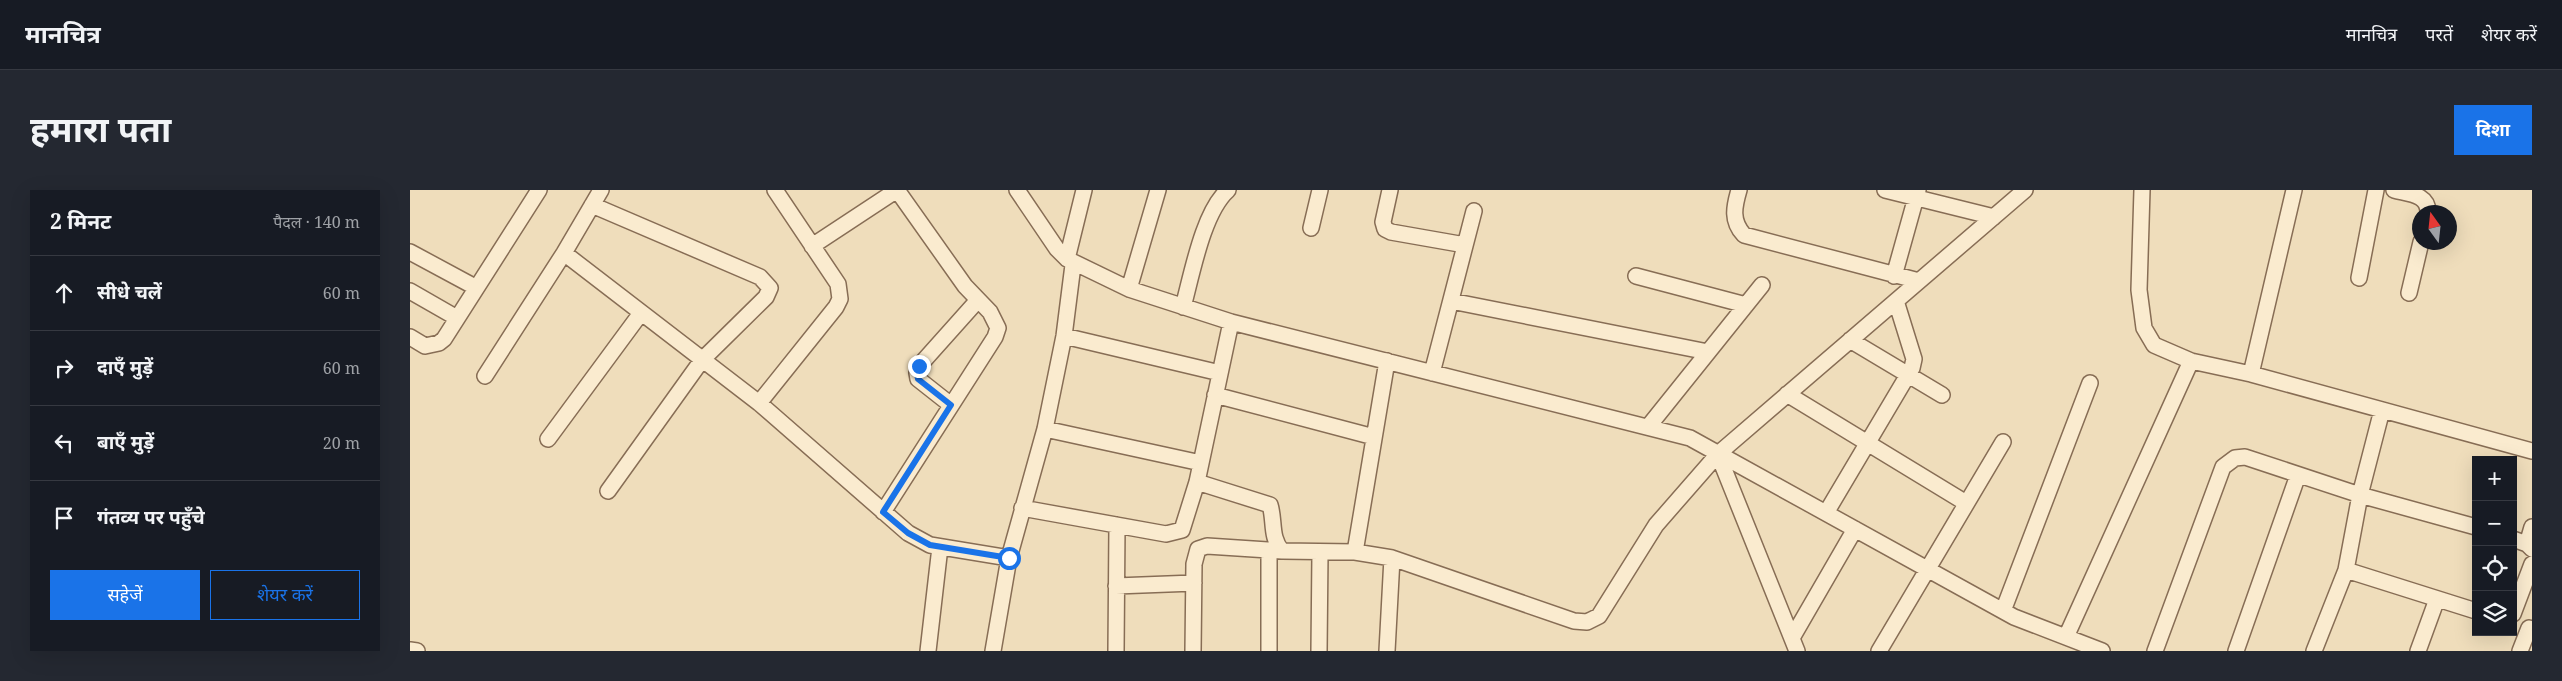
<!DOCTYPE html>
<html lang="hi">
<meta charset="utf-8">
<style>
:root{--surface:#171b24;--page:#242831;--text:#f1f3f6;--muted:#9ea1a6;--line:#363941;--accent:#1a73e8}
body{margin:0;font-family:"Noto Serif","Noto Sans Devanagari",serif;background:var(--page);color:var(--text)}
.controls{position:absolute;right:15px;bottom:15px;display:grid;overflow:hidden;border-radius:0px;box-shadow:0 5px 20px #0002}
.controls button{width:45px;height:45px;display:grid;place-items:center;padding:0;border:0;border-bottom:1px solid var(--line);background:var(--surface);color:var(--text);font:25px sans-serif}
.compass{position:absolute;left:2002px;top:15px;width:45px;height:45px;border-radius:50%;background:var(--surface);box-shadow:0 5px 20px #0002;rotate:345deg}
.stop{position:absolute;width:15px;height:15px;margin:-11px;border:4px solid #1a73e8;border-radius:50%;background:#fff}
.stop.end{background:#1a73e8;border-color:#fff;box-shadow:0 1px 5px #0008}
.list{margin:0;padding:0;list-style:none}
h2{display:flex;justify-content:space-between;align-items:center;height:65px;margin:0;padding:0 20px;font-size:21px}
h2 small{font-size:16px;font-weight:400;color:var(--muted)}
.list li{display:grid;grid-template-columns:32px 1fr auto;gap:15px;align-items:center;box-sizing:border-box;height:75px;padding:0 20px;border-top:1px solid var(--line)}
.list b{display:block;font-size:19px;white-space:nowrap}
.list em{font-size:16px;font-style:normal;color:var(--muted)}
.actions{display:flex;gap:10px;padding:15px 20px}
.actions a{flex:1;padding:11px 0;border:1px solid var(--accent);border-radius:0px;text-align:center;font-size:18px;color:var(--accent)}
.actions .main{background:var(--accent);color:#fff}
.icon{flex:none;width:28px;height:28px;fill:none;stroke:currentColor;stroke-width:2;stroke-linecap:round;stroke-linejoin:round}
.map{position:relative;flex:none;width:2122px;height:461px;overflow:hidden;border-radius:0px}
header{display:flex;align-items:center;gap:30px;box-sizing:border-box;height:70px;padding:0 25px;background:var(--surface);border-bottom:1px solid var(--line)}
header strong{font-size:24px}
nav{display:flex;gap:28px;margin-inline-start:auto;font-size:18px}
.intro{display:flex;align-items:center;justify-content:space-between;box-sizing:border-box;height:120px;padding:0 30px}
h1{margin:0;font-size:35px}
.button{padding:12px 22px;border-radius:0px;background:var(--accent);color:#fff;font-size:18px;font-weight:700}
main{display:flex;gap:30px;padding:0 30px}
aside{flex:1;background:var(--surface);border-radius:0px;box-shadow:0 5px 20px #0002}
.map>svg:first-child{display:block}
</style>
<header>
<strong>मानचित्र</strong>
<nav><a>मानचित्र</a><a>परतें</a><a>शेयर करें</a></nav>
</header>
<div class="intro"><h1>हमारा पता</h1><a class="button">दिशा</a></div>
<main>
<aside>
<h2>2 मिनट<small>पैदल · 140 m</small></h2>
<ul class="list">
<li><svg class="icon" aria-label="ahead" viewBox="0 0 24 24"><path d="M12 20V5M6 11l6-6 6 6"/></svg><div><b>सीधे चलें</b></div><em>60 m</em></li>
<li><svg class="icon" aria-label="right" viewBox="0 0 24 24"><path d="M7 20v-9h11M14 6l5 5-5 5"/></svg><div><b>दाएँ मुड़ें</b></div><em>60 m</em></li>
<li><svg class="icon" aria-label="left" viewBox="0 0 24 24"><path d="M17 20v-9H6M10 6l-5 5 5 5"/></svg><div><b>बाएँ मुड़ें</b></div><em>20 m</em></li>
<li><svg class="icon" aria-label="arrive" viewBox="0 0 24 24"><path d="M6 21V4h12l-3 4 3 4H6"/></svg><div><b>गंतव्य पर पहुँचे</b></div></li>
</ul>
<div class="actions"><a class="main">सहेजें</a><a>शेयर करें</a></div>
</aside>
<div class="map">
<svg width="2122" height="461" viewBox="0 0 2122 461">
<rect width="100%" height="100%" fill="#efddbb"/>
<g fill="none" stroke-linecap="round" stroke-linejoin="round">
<defs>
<path id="minor" d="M 607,0 L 647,59 L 657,69 L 719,99 L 821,132 L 1280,248 L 1604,427 L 1692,461
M 980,0 L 973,32 L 975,39 L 981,42 L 1055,55
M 1329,0 C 1324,17 1321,31 1334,45 L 1509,91
M 1475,0 L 1584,27
M 1732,0 L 1729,100 L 1734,138 L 1744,155 L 1781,171 L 1841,184 L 2122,261
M 1984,0 C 1999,4 2018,4 2018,22
M 182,15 L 350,87 L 360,98 L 356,107 L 292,170 L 198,301
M 901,38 L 910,0
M 402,56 L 487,0
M 0,62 L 65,97
M 154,63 L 349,213 L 426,117 L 430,109 L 428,94 L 365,0
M 657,69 L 674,0
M 1226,86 L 1336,115
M 1484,86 L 1508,0
M 1949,88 L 1966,0
M 719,99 L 748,0
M 0,101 L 47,128
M 1999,103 L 2011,52
M 1041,111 L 1298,162
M 773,117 C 782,84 793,22 818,0
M 654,146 L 810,183
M 0,147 L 15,156 L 29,153 L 34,149 L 129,0
M 1440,150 L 1532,205
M 1022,183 L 1064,21
M 1841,184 L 1884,0
M 75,186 L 154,63 L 191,0
M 1377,204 L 1556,313
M 805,205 L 964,247
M 349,213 L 498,343 L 520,355 L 599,368
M 541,215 L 508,189 L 507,183 L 509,176 L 568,110
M 1238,237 L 1352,95
M 635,239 L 791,273
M 138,249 L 231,123
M 1308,264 L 1387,461
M 787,292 L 860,315 C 865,331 860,347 872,361 L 945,362 L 982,368 L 1164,431 L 1177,432 L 1189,426 L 1246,335 L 1308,264 L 1615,0
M 612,318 L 756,344 L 772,340 L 787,292 L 821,132
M 473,322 L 585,147 L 588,138 L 580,122 L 555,96 L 487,0
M 1416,323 L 1502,178 L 1504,169 L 1486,111
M 2103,349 L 2117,354 L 2122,359
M 2117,354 L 2122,337
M 945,362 L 977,171
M 1936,380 L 2066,421
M 706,396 L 784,393
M 1593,421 L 1680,193
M 2103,424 L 2122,374
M 1656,447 L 1781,171
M 1382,448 L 1445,339
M 0,460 L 7,461
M 518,461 L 530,357
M 583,461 L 599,368 L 635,239 L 654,146 L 663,75
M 706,461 L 707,335
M 783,461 L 784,374 L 788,359 L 797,356 L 872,361
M 859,461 L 859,360
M 909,461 L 910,363
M 977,461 L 982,368
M 1469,461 L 1593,252
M 1745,461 L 1813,277 L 1825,268 L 1835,267 L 1950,305 L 2066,337
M 1826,461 L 1888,285
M 1904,461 L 1936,380 L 1950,305 L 1972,220
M 2008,461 L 2027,409
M 2110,461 L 2119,438"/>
</defs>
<!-- minor casing -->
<use href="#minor" stroke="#876d55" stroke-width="18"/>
<!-- minor -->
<use href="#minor" stroke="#faebcf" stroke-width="15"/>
</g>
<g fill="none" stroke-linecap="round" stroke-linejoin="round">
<!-- route -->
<path stroke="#1a73e8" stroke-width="6" d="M 509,176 L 507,183 L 508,189 L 541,215 L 473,322 L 498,343 L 520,355 L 599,368"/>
</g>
</svg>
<div class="controls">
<button>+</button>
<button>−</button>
<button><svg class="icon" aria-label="locate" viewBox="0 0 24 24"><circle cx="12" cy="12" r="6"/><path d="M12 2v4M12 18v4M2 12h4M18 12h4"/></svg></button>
<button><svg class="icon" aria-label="layers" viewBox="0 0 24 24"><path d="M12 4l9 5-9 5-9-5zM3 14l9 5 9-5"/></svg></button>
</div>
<svg class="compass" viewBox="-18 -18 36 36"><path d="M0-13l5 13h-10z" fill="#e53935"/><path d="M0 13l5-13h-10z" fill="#9ea1a6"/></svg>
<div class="stop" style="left:599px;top:368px"></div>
<div class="stop end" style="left:509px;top:176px"></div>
</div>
</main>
